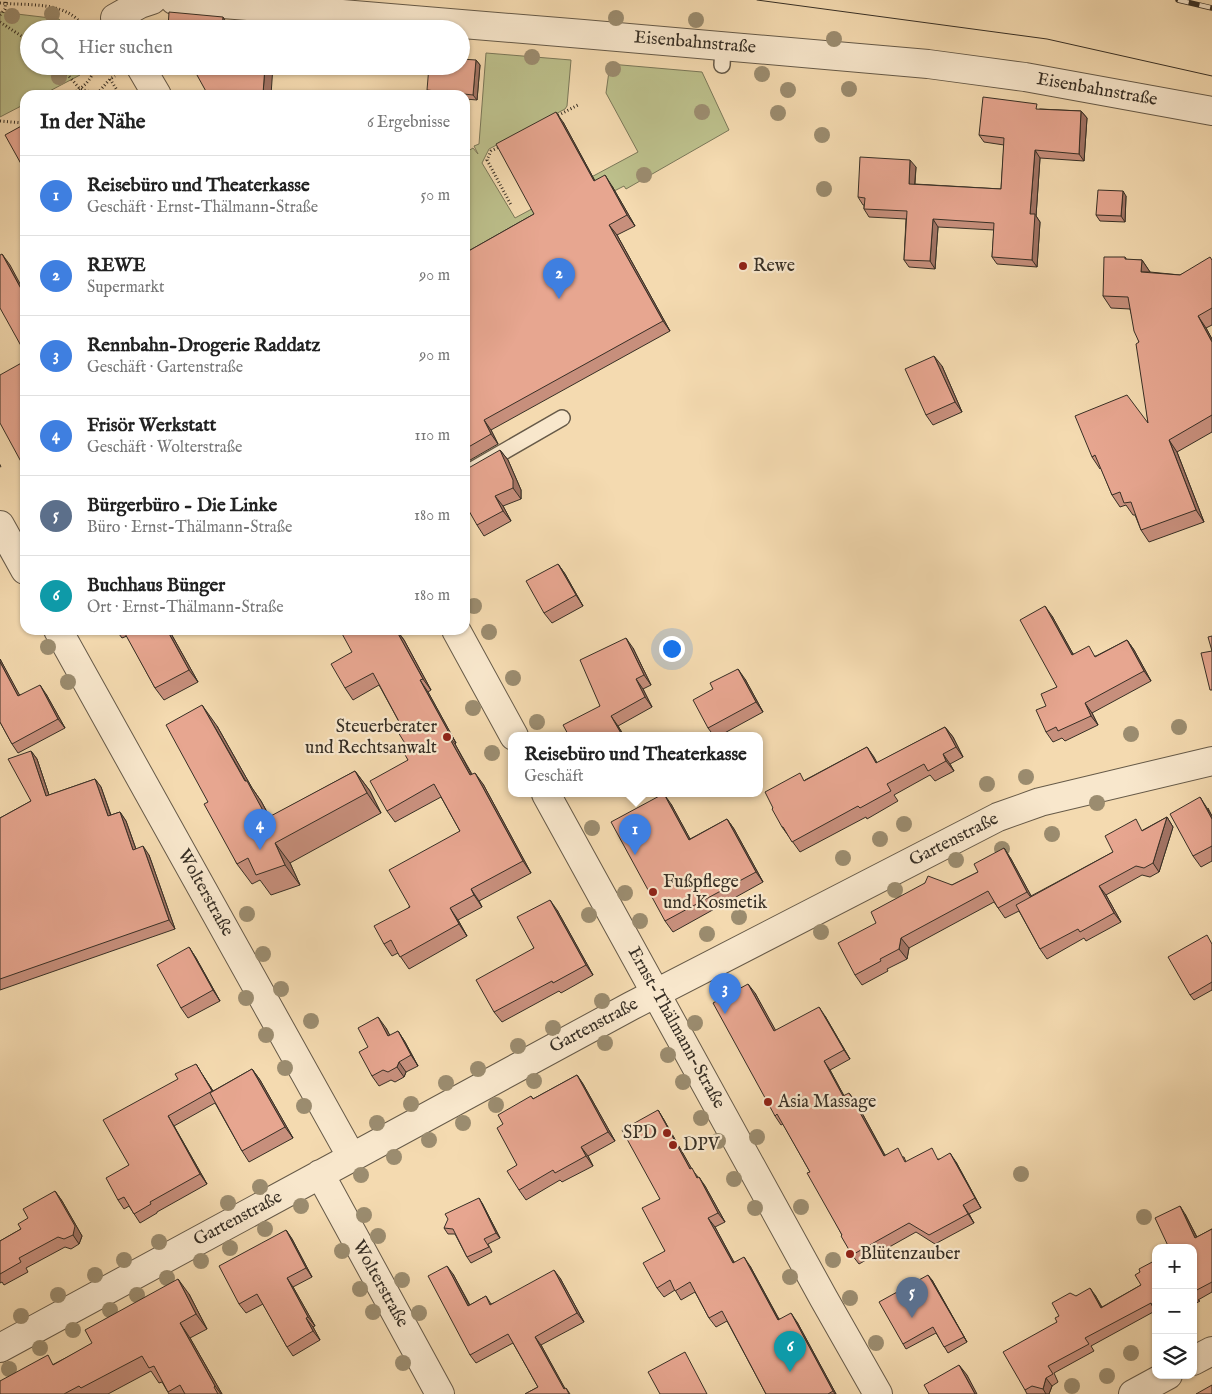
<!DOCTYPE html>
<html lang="de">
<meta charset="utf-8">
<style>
:root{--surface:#fff;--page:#f6f6f6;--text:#222;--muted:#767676;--line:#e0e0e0;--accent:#1a73e8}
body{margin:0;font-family:"IM FELL English",serif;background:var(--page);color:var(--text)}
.controls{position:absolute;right:15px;bottom:15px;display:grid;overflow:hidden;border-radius:10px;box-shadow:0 1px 4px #0004}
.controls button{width:45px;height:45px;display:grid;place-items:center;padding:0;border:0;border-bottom:1px solid var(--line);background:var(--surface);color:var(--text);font:25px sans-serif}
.you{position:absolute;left:671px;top:648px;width:18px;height:18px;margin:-12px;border:4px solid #fff;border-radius:50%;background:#1a73e8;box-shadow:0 0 0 8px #1a73e833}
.badge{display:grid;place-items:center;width:32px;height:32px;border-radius:50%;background:var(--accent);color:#fff;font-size:16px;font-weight:700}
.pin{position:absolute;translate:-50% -41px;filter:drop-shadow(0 1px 2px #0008)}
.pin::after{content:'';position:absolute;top:26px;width:18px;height:15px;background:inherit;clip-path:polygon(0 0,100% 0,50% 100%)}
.popup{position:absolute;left:508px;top:732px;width:255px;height:65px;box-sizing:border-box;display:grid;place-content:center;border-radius:10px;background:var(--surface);filter:drop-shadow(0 1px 4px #0005);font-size:16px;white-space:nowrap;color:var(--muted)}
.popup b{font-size:19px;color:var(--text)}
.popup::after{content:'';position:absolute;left:50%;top:100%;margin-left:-10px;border:10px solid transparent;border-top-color:var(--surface)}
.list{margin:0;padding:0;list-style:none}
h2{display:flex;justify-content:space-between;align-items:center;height:65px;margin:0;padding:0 20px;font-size:21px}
h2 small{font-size:16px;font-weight:400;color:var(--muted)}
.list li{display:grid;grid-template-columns:32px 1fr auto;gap:15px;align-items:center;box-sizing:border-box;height:80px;padding:0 20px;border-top:1px solid var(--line)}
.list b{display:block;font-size:19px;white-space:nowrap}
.list p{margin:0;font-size:16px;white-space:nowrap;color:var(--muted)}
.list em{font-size:16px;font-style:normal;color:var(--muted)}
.icon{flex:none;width:28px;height:28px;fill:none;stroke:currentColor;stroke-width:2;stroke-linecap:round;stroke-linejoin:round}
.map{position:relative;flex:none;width:1212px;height:1394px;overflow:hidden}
.search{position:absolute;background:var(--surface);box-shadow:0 1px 4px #0004;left:20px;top:20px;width:450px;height:55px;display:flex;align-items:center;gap:12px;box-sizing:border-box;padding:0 18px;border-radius:28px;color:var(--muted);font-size:19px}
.panel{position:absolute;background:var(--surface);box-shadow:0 1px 4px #0004;left:20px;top:90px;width:450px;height:545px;border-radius:15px}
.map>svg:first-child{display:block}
</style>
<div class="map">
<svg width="1212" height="1394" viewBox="0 0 1212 1394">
<rect width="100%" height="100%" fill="#f4dab0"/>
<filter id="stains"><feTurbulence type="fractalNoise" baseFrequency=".004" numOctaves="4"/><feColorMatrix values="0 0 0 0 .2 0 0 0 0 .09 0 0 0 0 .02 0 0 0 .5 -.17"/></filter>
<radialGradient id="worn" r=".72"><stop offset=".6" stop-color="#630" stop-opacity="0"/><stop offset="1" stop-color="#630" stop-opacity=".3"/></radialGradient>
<!-- green -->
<path fill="#bcbf8b" stroke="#7a7758" d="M 0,12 L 59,19 L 65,29 L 29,29 L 29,66 L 79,66 L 80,75 L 42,95 L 25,95 L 25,104 L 0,117 Z
M 486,53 L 571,60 L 567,106 L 565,109 L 489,149 L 482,163 L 515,218 L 638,152 L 606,93 L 610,64 L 702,72 L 729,130 L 626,189 L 624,186 L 465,267 L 465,153 L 473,148 L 478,154 L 474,146 L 479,144 Z"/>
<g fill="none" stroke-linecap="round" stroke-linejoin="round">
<defs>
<path id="lane" d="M 722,65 L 723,46
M 465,474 L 562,418"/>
<path id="street" d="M 174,0 L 583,34 L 928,64 L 1025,77 L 1212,111
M 115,18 L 140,4 L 152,0
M 140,66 L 157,95
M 0,525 L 25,570
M 58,630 L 351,1156
M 456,630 L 514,736
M 546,794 L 824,1299 L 878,1394
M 320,1174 L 440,1394
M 0,1348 L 631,1006 L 998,817 L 1040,802 L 1212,761
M 1193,1361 L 1212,1351
M 1133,1394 L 1168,1375"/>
</defs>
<!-- lane casing -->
<use href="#lane" stroke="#665a48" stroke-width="18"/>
<!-- street casing -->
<use href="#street" stroke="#665a48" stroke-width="30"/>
<!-- path -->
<path stroke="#372f25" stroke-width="3" stroke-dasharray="1 2.5" stroke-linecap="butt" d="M 0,3 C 29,6 68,0 85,29
M 0,15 L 5,9 L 6,0
M 0,22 L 29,41
M 60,66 L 80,89 L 97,94 L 110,79 L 115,76
M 110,79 L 120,95
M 70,95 C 84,87 90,82 96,66
M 555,117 L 578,105
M 0,121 L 23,123 L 25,122
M 501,146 L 491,151 L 487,160 L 511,205
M 0,466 L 3,465"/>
<!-- lane -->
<use href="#lane" stroke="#f8e7cc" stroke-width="15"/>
<!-- street -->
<use href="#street" stroke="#f8e7cc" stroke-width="28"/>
<!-- tram -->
<path stroke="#372f25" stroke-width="1" d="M 757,0 L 1047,39 L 1212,76"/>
<defs>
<path id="rail" d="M 1178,0 L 1212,8"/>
</defs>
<!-- rail casing -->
<use href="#rail" stroke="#372f25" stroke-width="5.5"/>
<!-- rail -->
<use href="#rail" stroke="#f8e7cc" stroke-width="4" stroke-dasharray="11" stroke-linecap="butt"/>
</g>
<!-- trees -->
<g fill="#9b8c6f">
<circle cx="52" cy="14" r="8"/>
<circle cx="12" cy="16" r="8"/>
<circle cx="616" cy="18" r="8"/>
<circle cx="696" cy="20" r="8"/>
<circle cx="834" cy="39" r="8"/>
<circle cx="532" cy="57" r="8"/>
<circle cx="613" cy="69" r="8"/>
<circle cx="762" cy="74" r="8"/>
<circle cx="59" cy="77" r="8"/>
<circle cx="849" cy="89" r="8"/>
<circle cx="788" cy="90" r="8"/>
<circle cx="702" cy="112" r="8"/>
<circle cx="778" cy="113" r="8"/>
<circle cx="822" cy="135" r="8"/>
<circle cx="644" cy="175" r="8"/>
<circle cx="824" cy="189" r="8"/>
<circle cx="474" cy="606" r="8"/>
<circle cx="489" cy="632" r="8"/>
<circle cx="48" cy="647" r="8"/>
<circle cx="513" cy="678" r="8"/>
<circle cx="68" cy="682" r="8"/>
<circle cx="473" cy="708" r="8"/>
<circle cx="537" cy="722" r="8"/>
<circle cx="1179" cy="727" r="8"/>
<circle cx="1131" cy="734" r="8"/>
<circle cx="492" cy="753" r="8"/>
<circle cx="1026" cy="777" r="8"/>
<circle cx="987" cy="784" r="8"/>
<circle cx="1097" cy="803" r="8"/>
<circle cx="904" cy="824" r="8"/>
<circle cx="592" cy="828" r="8"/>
<circle cx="1052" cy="834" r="8"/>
<circle cx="880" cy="839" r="8"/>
<circle cx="1002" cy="849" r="8"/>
<circle cx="843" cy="858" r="8"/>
<circle cx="956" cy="860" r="8"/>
<circle cx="895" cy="890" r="8"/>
<circle cx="625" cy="893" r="8"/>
<circle cx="247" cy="914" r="8"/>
<circle cx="589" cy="915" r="8"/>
<circle cx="739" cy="917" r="8"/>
<circle cx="640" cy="921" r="8"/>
<circle cx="821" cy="932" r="8"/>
<circle cx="707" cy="934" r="8"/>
<circle cx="263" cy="954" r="8"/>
<circle cx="281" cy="989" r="8"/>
<circle cx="246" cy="998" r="8"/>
<circle cx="602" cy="1001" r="8"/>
<circle cx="311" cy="1021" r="8"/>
<circle cx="695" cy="1023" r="8"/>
<circle cx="553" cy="1028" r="8"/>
<circle cx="266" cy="1035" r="8"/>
<circle cx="605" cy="1043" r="8"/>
<circle cx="518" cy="1046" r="8"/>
<circle cx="668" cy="1055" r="8"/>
<circle cx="285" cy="1068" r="8"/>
<circle cx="478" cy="1069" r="8"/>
<circle cx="534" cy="1081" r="8"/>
<circle cx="683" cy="1082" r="8"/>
<circle cx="446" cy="1083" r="8"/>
<circle cx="411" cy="1104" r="8"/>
<circle cx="496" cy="1105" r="8"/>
<circle cx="304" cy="1106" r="8"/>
<circle cx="701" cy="1118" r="8"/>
<circle cx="377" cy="1123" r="8"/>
<circle cx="463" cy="1123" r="8"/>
<circle cx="757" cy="1137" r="8"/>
<circle cx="429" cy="1140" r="8"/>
<circle cx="718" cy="1141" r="8"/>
<circle cx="394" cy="1157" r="8"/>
<circle cx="1021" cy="1174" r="8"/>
<circle cx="361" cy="1175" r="8"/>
<circle cx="734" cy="1179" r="8"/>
<circle cx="260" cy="1187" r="8"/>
<circle cx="228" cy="1203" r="8"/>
<circle cx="301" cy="1206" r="8"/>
<circle cx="801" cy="1207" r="8"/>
<circle cx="755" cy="1208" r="8"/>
<circle cx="364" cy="1215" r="8"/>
<circle cx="1144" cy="1217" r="8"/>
<circle cx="265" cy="1229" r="8"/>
<circle cx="378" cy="1236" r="8"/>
<circle cx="159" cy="1242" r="8"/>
<circle cx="230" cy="1248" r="8"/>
<circle cx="342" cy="1251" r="8"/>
<circle cx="124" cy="1260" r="8"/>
<circle cx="833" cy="1260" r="8"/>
<circle cx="201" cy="1261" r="8"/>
<circle cx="95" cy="1275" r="8"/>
<circle cx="790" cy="1277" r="8"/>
<circle cx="167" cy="1278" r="8"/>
<circle cx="402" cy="1280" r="8"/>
<circle cx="360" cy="1289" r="8"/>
<circle cx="58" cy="1295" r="8"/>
<circle cx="137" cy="1295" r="8"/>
<circle cx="850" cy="1298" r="8"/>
<circle cx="110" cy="1310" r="8"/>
<circle cx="373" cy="1312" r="8"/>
<circle cx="419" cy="1313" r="8"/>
<circle cx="21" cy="1316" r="8"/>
<circle cx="73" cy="1330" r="8"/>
<circle cx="876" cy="1343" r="8"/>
<circle cx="40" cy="1348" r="8"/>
<circle cx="1131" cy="1353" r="8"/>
<circle cx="403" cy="1363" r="8"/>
<circle cx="9" cy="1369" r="8"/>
<circle cx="1107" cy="1376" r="8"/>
<circle cx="1072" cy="1386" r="8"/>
</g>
<!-- wall -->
<path fill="#c78f7c" stroke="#372f25" d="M 476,60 L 480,65 L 477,100 L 465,99 L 465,95 L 430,95 L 427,90 Z
M 1040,109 L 1081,111 L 1087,118 L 1084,161 L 1040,158 L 1036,216 L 1040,222 L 1037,267 L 997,264 L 992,257 L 994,230 L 938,227 L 935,269 L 909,267 L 904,260 L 906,219 L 869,217 L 864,209 L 864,205 L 863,205 L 858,197 L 916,167 L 915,184 L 1001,189 L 1004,145 L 984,142 L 979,135 Z
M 563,122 L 595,181 L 612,186 L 635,226 L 617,235 L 670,331 L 491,430 L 498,444 L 465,463 L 465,253 L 534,214 Z
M 1126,196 L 1125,222 L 1100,221 L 1096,215 Z
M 1125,257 L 1127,260 L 1142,260 L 1150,272 L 1180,275 L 1212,260 L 1212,325 L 1206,328 L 1212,339 L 1212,432 L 1177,452 L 1204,522 L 1149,542 L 1141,530 L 1135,515 L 1133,515 L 1126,505 L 1120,507 L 1112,495 L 1101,468 L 1100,469 L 1092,457 L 1148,423 L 1139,342 L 1130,309 L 1111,308 L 1103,296 Z
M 942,366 L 962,412 L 933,425 L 926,415 Z
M 500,450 L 508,460 L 521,490 L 521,499 L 503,506 L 511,521 L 484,536 L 477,525 Z
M 558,564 L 565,574 L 583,606 L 552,623 L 544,613 Z
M 1052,616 L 1073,654 L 1096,656 L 1127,640 L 1134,650 L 1151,681 L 1092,713 L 1098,725 L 1065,741 L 1062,738 L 1053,742 L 1046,732 L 1057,687 Z
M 116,630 L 169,630 L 198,682 L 164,700 L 155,688 L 127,636 L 122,638 Z
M 397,630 L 404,640 L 431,690 L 428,692 L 456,743 L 455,744 L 472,774 L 483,784 L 531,873 L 479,901 L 482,907 L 458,920 L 467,936 L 409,969 L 398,953 L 392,956 L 384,944 L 460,831 L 441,797 L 395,822 L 387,811 L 408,760 L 409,750 L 403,729 L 379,685 L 353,700 L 345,688 L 352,652 Z
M 633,648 L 651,685 L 643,689 L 652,707 L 618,726 L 624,736 L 569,736 L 600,706 Z
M 0,659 L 19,695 L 46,694 L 65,728 L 18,753 L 12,744 L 0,722 Z
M 745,679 L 763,712 L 719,736 L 714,736 L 708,728 Z
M 217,726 L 252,788 L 261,801 L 270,817 L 355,771 L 370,791 L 381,813 L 290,863 L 300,885 L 271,895 L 260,880 L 252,884 L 237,864 L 208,802 Z
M 945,727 L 953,737 L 963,757 L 950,764 L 954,771 L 935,781 L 930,775 L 894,795 L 898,801 L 867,819 L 866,817 L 800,852 L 782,827 L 805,780 L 867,747 L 877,763 Z
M 31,751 L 37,759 L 49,795 L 95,779 L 101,787 L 111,815 L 120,812 L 126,821 L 136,849 L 149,855 L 175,929 L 0,990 L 0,818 L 31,801 Z
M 671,804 L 690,839 L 727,819 L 734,829 L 763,882 L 673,932 L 665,921 Z
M 1208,808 L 1212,816 L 1212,861 L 1201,867 L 1193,856 Z
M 1167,817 L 1173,827 L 1159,872 L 1150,877 L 1142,875 L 1106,895 L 1121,922 L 1086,941 L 1084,938 L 1047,959 L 1040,949 L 1019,911 L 1005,918 L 994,902 L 909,948 L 907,959 L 887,969 L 888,971 L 862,985 L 855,975 L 876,923 L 925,883 L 952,885 L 978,872 L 1004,848 L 1011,859 L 1031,896 L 1113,852 L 1143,830 Z
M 557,910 L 593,975 L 561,993 L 559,991 L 502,1022 L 494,1012 Z
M 1212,943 L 1212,990 L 1194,1000 L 1190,995 Z
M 189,947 L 196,958 L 220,1001 L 188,1018 L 181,1008 Z
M 755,993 L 775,1031 L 825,1016 L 850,1059 L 830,1070 L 844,1096 L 856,1102 L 885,1155 L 904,1157 L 906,1162 L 939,1159 L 956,1162 L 981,1208 L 969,1214 L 974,1223 L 935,1244 L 916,1232 L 859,1264 L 852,1255 L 842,1235 L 810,1172 L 783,1124 L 781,1125 L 775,1116 Z
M 386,1028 L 390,1036 L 398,1031 L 405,1042 L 418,1066 L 406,1072 L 404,1077 L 395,1082 L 391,1080 L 379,1086 L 372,1076 L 368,1047 Z
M 252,1069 L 260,1080 L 293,1138 L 249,1162 L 242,1151 L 215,1103 L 174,1126 L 207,1184 L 157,1212 L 157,1213 L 140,1223 L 129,1206 L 124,1209 L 118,1200 L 129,1165 L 202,1074 L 213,1091 Z
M 577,1075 L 583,1084 L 615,1141 L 588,1156 L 593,1166 L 562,1182 L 560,1180 L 526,1200 L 519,1190 L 517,1165 L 503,1124 L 531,1096 L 533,1099 Z
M 658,1110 L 664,1120 L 691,1168 L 705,1186 L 725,1222 L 715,1227 L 734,1262 L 750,1266 L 779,1319 L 797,1322 L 836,1394 L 766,1394 L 727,1321 L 716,1327 L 709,1318 L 695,1292 L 681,1300 L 675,1290 L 664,1297 L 657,1288 L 665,1251 Z
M 55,1191 L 62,1201 L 82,1236 L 79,1244 L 71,1249 L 65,1247 L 26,1268 L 28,1272 L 4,1285 L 2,1282 L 0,1283 L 0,1241 L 21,1229 L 28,1218 Z
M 482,1203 L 500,1238 L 488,1244 L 492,1252 L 471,1263 L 467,1257 L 455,1234 L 448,1234 L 444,1228 Z
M 1185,1214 L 1197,1237 L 1212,1229 L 1212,1292 L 1198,1300 L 1200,1301 L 1193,1305 L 1193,1248 Z
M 286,1230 L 292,1239 L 312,1277 L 293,1287 L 315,1326 L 313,1327 L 320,1340 L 293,1356 L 287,1347 L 263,1304 L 246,1313 L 239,1304 Z
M 453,1274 L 470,1305 L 486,1296 L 491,1304 L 560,1278 L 584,1322 L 541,1345 L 565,1389 L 566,1388 L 570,1394 L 525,1394 L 538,1387 L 513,1343 L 476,1363 L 470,1355 Z
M 932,1280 L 967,1342 L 948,1353 L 936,1333 L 906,1349 L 903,1344 Z
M 1141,1285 L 1155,1311 L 1091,1346 L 1094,1351 L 1054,1373 L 1058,1382 L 1052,1386 L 1049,1394 L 1027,1394 L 1025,1390 L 1057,1322 L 1059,1316 L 1076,1296 L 1095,1295 L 1102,1307 Z
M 189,1294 L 207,1329 L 190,1338 L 222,1394 L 169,1394 L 162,1382 L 159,1383 L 151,1371 L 108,1394 L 0,1394 L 54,1364 Z"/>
<!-- shaded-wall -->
<path fill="#a27465" stroke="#372f25" d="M 223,17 L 230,28 L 230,29 L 222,29 Z
M 476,60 L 480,65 L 477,100 L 473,95 Z
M 265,66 L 273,66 L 271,95 L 263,95 L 263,94 Z
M 1081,111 L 1087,118 L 1084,161 L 1079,154 Z
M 556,112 L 563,122 L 601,192 L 594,181 Z
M 1035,150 L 1040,158 L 1036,216 L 1040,222 L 1037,267 L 1032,260 L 1030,214 Z
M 910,160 L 916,167 L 914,191 L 909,184 Z
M 605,175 L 612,186 L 635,226 L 627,215 Z
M 1123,191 L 1126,196 L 1125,222 L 1121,216 Z
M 933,219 L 938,227 L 935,269 L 930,261 Z
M 609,225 L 617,235 L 670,331 L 663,321 Z
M 2,254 L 10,265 L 25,293 L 25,296 Z
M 1142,260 L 1150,272 L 1141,272 Z
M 1198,316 L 1206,328 L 1212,339 L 1212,342 Z
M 934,356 L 942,366 L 962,412 L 955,402 Z
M 484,420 L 491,430 L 498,444 L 491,434 Z
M 1169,440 L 1177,452 L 1204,522 L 1196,510 Z
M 500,450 L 508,460 L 521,490 L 521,499 L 513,488 Z
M 495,496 L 503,506 L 511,521 L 503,511 Z
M 558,564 L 565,574 L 583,606 L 576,595 Z
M 1045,606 L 1052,616 L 1079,665 L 1072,655 Z
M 167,630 L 169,630 L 198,682 L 189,670 Z
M 396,630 L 404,640 L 431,690 L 423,679 Z
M 626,638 L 633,648 L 651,685 L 644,675 Z
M 1127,640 L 1134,650 L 1151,681 L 1144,671 Z
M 0,659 L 25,705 L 18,696 L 0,662 Z
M 738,669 L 745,679 L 763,712 L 756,702 Z
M 636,679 L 643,689 L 652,707 L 645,697 Z
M 420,680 L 428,692 L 456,743 L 448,731 Z
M 40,685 L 46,694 L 65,728 L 58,719 Z
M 1085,703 L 1092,713 L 1098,725 L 1091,716 Z
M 202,705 L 217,726 L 252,788 L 261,801 L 281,839 L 267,818 Z
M 611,716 L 618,726 L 624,736 L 623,736 Z
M 945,727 L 953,737 L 963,757 L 956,747 Z
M 446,732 L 455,744 L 478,787 L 470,775 Z
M 867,747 L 874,757 L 883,774 L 876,763 Z
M 31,751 L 37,759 L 52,804 L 46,796 Z
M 943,754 L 950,764 L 954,771 L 946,761 Z
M 355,771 L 370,791 L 381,813 L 367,793 Z
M 475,773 L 483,784 L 531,873 L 523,861 Z
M 95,779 L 101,787 L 114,825 L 108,816 Z
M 664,794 L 671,804 L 696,850 L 689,840 Z
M 1200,797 L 1212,816 L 1212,819 Z
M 120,812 L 126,821 L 139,858 L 133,850 Z
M 1167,817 L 1173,827 L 1159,872 L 1153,863 Z
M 727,819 L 734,829 L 763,882 L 756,872 Z
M 275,843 L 290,863 L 300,885 L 285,865 Z
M 143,846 L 149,855 L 175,929 L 169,920 Z
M 1004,848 L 1011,859 L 1035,903 L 1027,892 Z
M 1099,886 L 1106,895 L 1121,922 L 1114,913 Z
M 471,889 L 479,901 L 482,907 L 474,895 Z
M 550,900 L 557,910 L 593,975 L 586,965 Z
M 450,908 L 458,920 L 467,936 L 459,924 Z
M 901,938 L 909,948 L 907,959 L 899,949 Z
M 189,947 L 196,958 L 220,1001 L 213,990 Z
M 748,984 L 755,993 L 781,1040 L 774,1031 Z
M 819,1007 L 825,1016 L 850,1059 L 844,1050 Z
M 378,1017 L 386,1028 L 396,1047 L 388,1036 Z
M 398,1031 L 405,1042 L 418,1066 L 411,1055 Z
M 824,1061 L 830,1070 L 849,1105 L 843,1096 Z
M 399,1062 L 406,1072 L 404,1077 L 397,1067 Z
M 196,1064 L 202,1074 L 219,1100 L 212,1091 Z
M 252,1069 L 260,1080 L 293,1138 L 285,1127 Z
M 577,1075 L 583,1084 L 615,1141 L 608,1132 Z
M 849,1093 L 856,1102 L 890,1165 L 884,1156 Z
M 658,1110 L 664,1120 L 697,1178 L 690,1169 Z
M 168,1116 L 174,1126 L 207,1184 L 200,1174 Z
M 581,1147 L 588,1156 L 593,1166 L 586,1156 Z
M 950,1153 L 956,1162 L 981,1208 L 975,1198 Z
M 699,1177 L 705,1186 L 725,1222 L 718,1213 Z
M 55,1191 L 62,1201 L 82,1236 L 79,1244 L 73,1235 Z
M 479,1198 L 482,1203 L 500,1238 L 496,1233 Z
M 963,1205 L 969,1214 L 974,1223 L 968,1214 Z
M 1180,1206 L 1185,1214 L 1201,1246 L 1195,1238 Z
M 708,1218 L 715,1227 L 739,1272 L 733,1263 Z
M 286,1230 L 292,1239 L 312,1277 L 306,1268 Z
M 744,1257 L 750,1266 L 784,1329 L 778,1320 Z
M 447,1266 L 453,1274 L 474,1314 L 468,1306 Z
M 554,1270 L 560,1278 L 584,1322 L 577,1313 Z
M 928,1275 L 932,1280 L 967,1342 L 964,1337 Z
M 287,1278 L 293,1287 L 315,1326 L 308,1317 Z
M 178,1279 L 189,1294 L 207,1329 L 196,1314 Z
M 1090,1288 L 1095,1295 L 1106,1315 L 1101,1308 Z
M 791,1313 L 797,1322 L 836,1394 L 835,1394 L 833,1391 Z
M 306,1318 L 313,1327 L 320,1340 L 313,1331 Z
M 180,1323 L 190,1338 L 222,1394 L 221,1394 L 215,1386 Z
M 535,1337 L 541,1345 L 568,1394 L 564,1389 Z
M 959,1365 L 967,1375 L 977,1394 L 975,1394 Z
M 1046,1378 L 1052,1386 L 1049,1394 L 1046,1394 L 1043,1389 Z"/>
<!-- building -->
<path fill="#e7a690" stroke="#372f25" d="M 169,12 L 223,17 L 222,29 L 168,29 Z
M 461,59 L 476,60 L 473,95 L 427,90 L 429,66 L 461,66 Z
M 192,66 L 265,66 L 263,94 L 261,95 L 208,95 Z
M 983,97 L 1037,104 L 1036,109 L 1081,111 L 1079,154 L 1035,150 L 1030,214 L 1035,214 L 1032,260 L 992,257 L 994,223 L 933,219 L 930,261 L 904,260 L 907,211 L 864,209 L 865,198 L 858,197 L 860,157 L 910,160 L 909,184 L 1001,189 L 1004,138 L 979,135 Z
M 556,112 L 594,181 L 605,175 L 627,215 L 609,225 L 663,321 L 484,420 L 491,434 L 465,449 L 465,253 L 534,214 L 496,144 Z
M 25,124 L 25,171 L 5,135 Z
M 1098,190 L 1123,191 L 1121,216 L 1096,215 Z
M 2,254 L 25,296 L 25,353 L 0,308 L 0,255 Z
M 1104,257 L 1125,257 L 1125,259 L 1142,260 L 1141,272 L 1180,275 L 1210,257 L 1212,260 L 1212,308 L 1198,316 L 1212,342 L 1212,415 L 1169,440 L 1196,510 L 1141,530 L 1131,502 L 1124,503 L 1120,492 L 1112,495 L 1095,455 L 1092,457 L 1075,416 L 1127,395 L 1148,423 L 1136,344 L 1139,342 L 1134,331 L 1128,297 L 1103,296 Z
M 934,356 L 955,402 L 926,415 L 905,369 Z
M 25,361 L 25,469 L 0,423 L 0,375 Z
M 500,450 L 513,480 L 513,488 L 495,496 L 503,511 L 477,525 L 465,504 L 465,470 Z
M 558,564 L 576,595 L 544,613 L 526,581 Z
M 1045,606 L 1072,655 L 1089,646 L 1095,657 L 1127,640 L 1144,671 L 1085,703 L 1091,716 L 1058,731 L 1056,727 L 1046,732 L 1036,710 L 1046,706 L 1041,694 L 1057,687 L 1020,620 Z
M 123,630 L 167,630 L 189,670 L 155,688 Z
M 340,630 L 396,630 L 423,679 L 420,680 L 448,731 L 446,732 L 470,775 L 475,773 L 523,861 L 471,889 L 474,895 L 450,908 L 459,924 L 400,957 L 391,940 L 384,944 L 374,926 L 410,907 L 389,870 L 460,831 L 434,784 L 387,811 L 370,781 L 408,760 L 404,753 L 409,750 L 398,732 L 403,729 L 373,673 L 345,688 L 331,664 L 352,652 Z
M 1212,636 L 1212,690 L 1210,690 L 1201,653 L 1212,651 L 1208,637 Z
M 626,638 L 644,675 L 636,679 L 645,697 L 611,716 L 622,735 L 619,736 L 569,736 L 563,725 L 600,706 L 580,660 Z
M 0,662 L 18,696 L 40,685 L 58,719 L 12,744 L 0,722 Z
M 738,669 L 756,702 L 708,728 L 693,700 L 713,689 L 710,683 Z
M 202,705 L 245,781 L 247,781 L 267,818 L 355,771 L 367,793 L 275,843 L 285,865 L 256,875 L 248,858 L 237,864 L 204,804 L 208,802 L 166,725 Z
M 945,727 L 956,747 L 943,754 L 946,761 L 928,771 L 924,764 L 887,784 L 891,791 L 860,808 L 858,806 L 792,842 L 783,827 L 782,827 L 772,809 L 773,808 L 765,792 L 800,773 L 804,781 L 867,747 L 876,763 Z
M 31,751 L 46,796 L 95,779 L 108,816 L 120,812 L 133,850 L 143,846 L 169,920 L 0,979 L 0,818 L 31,801 L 8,759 Z
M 663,794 L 664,794 L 689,840 L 727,819 L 756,872 L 665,921 L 611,822 Z
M 1200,797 L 1212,819 L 1212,846 L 1193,856 L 1170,814 Z
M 1167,817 L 1153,863 L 1144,868 L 1136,866 L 1099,886 L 1114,913 L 1080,932 L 1078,929 L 1040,949 L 1016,905 L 1113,852 L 1105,836 L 1136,819 L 1142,831 Z
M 1004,848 L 1027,892 L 998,908 L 988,891 L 901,938 L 899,949 L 880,959 L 881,961 L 855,975 L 838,943 L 876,923 L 871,912 L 925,883 L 928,876 L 952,885 L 978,872 L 974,864 Z
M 550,900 L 586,965 L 553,983 L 552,981 L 494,1012 L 476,980 L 534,948 L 517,917 Z
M 1207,935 L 1212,944 L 1212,982 L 1190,995 L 1168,957 Z
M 189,947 L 213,990 L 181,1008 L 157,965 Z
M 748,984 L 774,1031 L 819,1007 L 844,1050 L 824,1061 L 843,1096 L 849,1093 L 884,1156 L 898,1148 L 905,1162 L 932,1148 L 938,1160 L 950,1153 L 975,1198 L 963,1205 L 968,1214 L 929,1235 L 909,1223 L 852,1255 L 841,1236 L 842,1235 L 807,1173 L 810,1172 L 777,1114 L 775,1116 L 713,1003 Z
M 378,1017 L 388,1036 L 398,1031 L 411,1055 L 399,1062 L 397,1067 L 388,1072 L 383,1070 L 372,1076 L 359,1052 L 368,1047 L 358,1028 Z
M 196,1064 L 212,1091 L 168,1116 L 200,1174 L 150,1202 L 151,1204 L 134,1214 L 124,1197 L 118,1200 L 106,1178 L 129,1165 L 103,1120 L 178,1079 L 175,1074 Z
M 252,1069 L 285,1127 L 242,1151 L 210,1093 Z
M 577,1075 L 608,1132 L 581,1147 L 586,1156 L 555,1173 L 553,1170 L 519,1190 L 507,1171 L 517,1165 L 497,1128 L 503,1124 L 498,1115 L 531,1096 L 533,1099 Z
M 658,1110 L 690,1169 L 692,1168 L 697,1178 L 699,1177 L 718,1213 L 708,1218 L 733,1263 L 744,1257 L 778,1320 L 791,1313 L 833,1391 L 828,1394 L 766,1394 L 722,1311 L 709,1318 L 690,1282 L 675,1291 L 670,1280 L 657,1288 L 643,1263 L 665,1251 L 642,1208 L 660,1199 L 622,1130 Z
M 55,1191 L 75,1226 L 73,1235 L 64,1239 L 58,1237 L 19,1258 L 21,1262 L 0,1274 L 0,1241 L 21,1229 L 18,1224 L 28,1218 L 23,1209 Z
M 479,1198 L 496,1233 L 484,1239 L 489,1247 L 467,1257 L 453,1229 L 444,1228 L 448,1219 L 445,1214 Z
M 1180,1206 L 1195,1238 L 1212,1229 L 1212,1282 L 1193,1292 L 1193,1248 L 1169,1248 L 1155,1218 Z
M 286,1230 L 306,1268 L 287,1278 L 308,1317 L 306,1318 L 313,1331 L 287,1347 L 257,1294 L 239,1304 L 219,1266 Z
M 1156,1260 L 1156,1312 L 1151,1303 L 1085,1338 L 1089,1344 L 1048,1366 L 1053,1374 L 1046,1378 L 1043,1389 L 1032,1386 L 1025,1390 L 1003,1352 L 1057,1322 L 1055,1318 L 1059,1316 L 1052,1303 L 1070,1293 L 1076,1296 L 1090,1288 L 1101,1308 L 1141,1285 L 1135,1275 L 1140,1272 L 1139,1269 Z
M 447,1266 L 468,1306 L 486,1296 L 490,1305 L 554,1270 L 577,1313 L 535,1337 L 564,1389 L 566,1388 L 569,1394 L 525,1394 L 538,1387 L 508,1334 L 470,1355 L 428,1276 Z
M 928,1275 L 964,1337 L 944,1347 L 933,1327 L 903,1344 L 879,1302 Z
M 178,1279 L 196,1314 L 180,1323 L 215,1386 L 214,1387 L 218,1394 L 185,1394 L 180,1385 L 168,1392 L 154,1366 L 149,1368 L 142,1356 L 81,1388 L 79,1386 L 64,1394 L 0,1394 L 0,1381 L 48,1355 L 53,1365 L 92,1343 L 85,1330 Z
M 685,1352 L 707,1394 L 660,1394 L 648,1372 Z
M 959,1365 L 975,1394 L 929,1394 L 924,1385 Z
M 1212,1385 L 1212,1394 L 1196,1394 Z"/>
<!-- markers -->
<g fill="#8f2418" stroke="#f8e7cc" stroke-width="2">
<circle cx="743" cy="266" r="5"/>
<circle cx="447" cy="737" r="5"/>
<circle cx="653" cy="892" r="5"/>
<circle cx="768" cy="1102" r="5"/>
<circle cx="667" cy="1133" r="5"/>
<circle cx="673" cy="1145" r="5"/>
<circle cx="850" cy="1254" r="5"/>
</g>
<g text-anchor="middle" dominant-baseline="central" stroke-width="4.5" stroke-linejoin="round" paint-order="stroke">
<!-- street labels -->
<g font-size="18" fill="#372f25" stroke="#f8e7cc">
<text transform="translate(695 43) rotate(5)">Eisenbahnstraße</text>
<text transform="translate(1097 90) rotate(10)">Eisenbahnstraße</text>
<text transform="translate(954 840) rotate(-27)">Gartenstraße</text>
<text transform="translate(205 893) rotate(61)">Wolterstraße</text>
<text transform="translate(594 1026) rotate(-28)">Gartenstraße</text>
<text transform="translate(676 1028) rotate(61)">Ernst-Thälmann-Straße</text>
<text transform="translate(238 1219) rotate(-28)">Gartenstraße</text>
<text transform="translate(380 1284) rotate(61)">Wolterstraße</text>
</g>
<!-- poi labels -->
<g font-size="18" fill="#372f25" stroke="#f8e7cc" text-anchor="start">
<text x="753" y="266">Rewe</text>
<text x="437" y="727" text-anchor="end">Steuerberater<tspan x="437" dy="21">und Rechtsanwalt</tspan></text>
<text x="663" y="882">Fußpflege<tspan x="663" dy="21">und Kosmetik</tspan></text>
<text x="778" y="1102">Asia Massage</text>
<text x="657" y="1133" text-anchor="end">SPD</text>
<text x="683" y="1145">DPV</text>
<text x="860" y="1254">Blütenzauber</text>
</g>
</g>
<rect width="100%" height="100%" filter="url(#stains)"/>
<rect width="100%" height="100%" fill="url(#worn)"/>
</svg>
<div class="controls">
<button>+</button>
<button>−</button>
<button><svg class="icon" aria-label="layers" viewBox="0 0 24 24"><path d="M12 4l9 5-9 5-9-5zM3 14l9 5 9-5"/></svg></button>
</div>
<div class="you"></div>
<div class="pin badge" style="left:635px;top:855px;background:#3f7fe0">1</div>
<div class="popup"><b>Reisebüro und Theaterkasse</b>Geschäft</div>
<div class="pin badge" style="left:559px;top:299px;background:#3f7fe0">2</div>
<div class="pin badge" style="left:725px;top:1014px;background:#3f7fe0">3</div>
<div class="pin badge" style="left:260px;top:850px;background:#3f7fe0">4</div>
<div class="pin badge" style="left:912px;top:1318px;background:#5c6f8a">5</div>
<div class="pin badge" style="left:790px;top:1372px;background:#0f9aa8">6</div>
<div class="search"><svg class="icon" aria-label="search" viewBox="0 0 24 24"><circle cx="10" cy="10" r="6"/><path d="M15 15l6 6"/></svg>Hier suchen</div>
<section class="panel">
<h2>In der Nähe<small>6 Ergebnisse</small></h2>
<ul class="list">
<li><span class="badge" style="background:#3f7fe0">1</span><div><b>Reisebüro und Theaterkasse</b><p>Geschäft · Ernst-Thälmann-Straße</p></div><em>50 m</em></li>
<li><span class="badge" style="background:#3f7fe0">2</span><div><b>REWE</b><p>Supermarkt</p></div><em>90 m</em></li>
<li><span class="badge" style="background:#3f7fe0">3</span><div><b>Rennbahn-Drogerie Raddatz</b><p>Geschäft · Gartenstraße</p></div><em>90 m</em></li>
<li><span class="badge" style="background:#3f7fe0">4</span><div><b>Frisör Werkstatt</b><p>Geschäft · Wolterstraße</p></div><em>110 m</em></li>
<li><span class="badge" style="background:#5c6f8a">5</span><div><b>Bürgerbüro - Die Linke</b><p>Büro · Ernst-Thälmann-Straße</p></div><em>180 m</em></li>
<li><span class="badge" style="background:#0f9aa8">6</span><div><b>Buchhaus Bünger</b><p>Ort · Ernst-Thälmann-Straße</p></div><em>180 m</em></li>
</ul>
</section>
</div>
